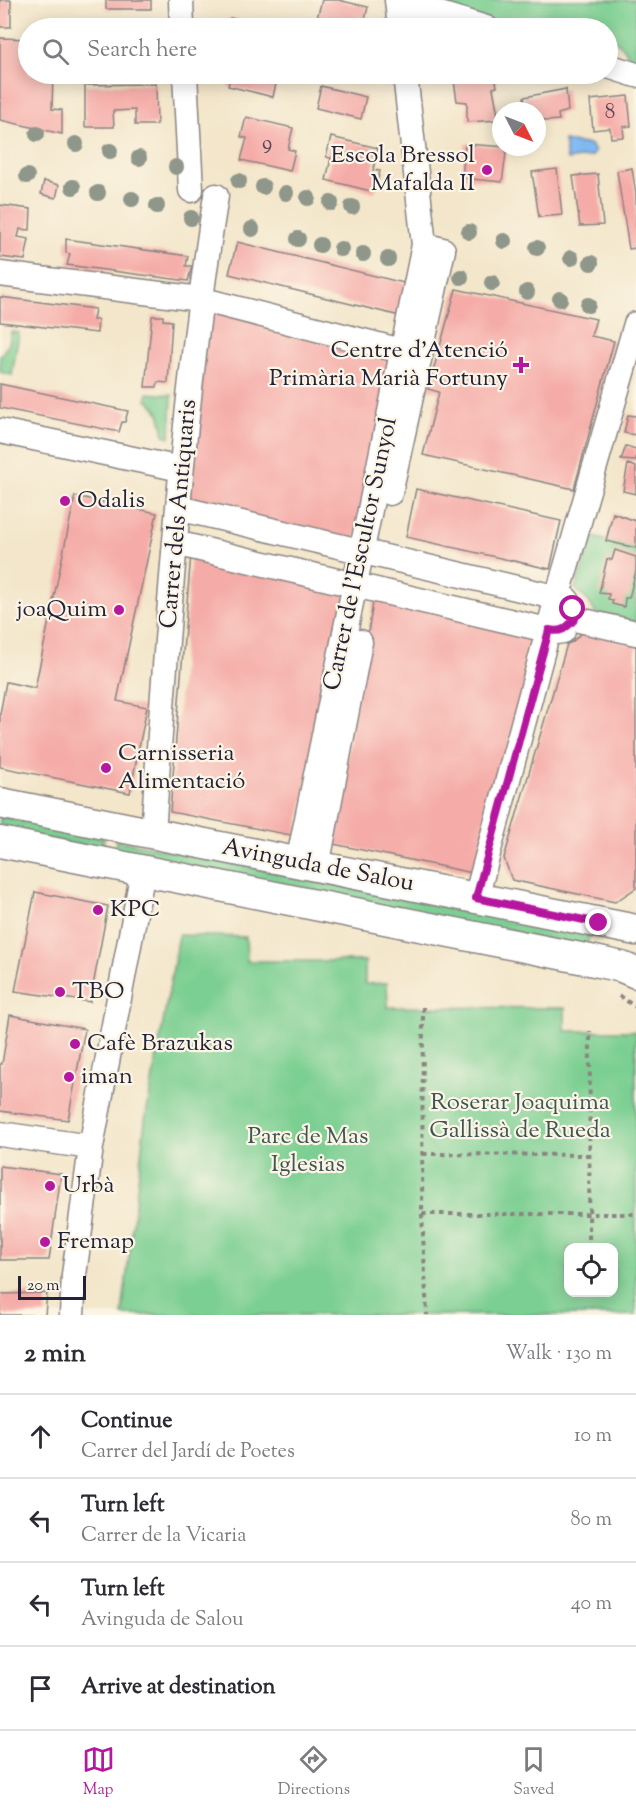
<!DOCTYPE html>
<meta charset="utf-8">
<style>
:root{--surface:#fff;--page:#f2f2f3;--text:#2b2b33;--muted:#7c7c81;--line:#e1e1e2;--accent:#b5179e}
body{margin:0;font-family:"Sorts Mill Goudy",serif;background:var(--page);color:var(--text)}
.controls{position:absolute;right:18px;bottom:18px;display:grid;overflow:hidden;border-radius:12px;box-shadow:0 3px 15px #0003}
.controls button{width:54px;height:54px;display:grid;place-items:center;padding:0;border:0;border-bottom:2px solid var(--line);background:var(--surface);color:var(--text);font:30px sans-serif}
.compass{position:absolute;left:492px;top:102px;width:54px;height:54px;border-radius:50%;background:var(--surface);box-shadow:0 3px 15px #0003;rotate:132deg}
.scale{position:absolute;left:18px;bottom:15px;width:68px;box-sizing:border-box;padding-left:6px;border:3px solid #22223b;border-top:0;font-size:16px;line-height:21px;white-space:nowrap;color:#22223b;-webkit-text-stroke:4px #fcf5e5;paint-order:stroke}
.stop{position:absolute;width:18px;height:18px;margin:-14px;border:4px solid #b5179e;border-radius:50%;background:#fff}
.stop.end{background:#b5179e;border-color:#fff;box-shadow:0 2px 6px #0008}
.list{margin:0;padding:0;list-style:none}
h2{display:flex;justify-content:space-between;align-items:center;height:78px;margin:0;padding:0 24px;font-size:26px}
h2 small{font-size:20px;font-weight:400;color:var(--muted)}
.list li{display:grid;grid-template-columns:39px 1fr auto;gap:18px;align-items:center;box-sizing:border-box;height:84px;padding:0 24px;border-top:2px solid var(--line)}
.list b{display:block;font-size:22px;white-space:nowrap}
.list p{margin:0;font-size:20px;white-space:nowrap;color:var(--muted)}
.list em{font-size:20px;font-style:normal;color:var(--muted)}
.icon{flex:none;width:33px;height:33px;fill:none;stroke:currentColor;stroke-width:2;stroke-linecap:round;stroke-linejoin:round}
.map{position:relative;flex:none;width:636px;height:1315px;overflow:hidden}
.search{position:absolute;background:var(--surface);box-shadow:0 3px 15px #0003;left:18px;right:18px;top:18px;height:66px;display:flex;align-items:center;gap:15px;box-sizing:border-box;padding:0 21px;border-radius:33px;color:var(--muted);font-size:22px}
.sheet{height:414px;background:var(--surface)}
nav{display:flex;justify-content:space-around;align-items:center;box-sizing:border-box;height:84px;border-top:2px solid var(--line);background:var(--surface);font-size:16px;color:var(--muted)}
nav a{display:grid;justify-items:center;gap:3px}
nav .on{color:var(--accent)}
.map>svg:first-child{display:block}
</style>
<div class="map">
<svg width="636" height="1315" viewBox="0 0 636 1315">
<rect width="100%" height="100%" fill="#fcf5e5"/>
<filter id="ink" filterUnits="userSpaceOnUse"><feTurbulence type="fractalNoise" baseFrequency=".0167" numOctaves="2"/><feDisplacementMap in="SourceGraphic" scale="12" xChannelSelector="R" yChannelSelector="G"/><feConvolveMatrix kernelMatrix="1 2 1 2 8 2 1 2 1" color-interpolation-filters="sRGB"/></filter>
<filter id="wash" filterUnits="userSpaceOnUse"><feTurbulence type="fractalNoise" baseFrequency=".008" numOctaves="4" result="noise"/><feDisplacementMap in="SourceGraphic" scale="24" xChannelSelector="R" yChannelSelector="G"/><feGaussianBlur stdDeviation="1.35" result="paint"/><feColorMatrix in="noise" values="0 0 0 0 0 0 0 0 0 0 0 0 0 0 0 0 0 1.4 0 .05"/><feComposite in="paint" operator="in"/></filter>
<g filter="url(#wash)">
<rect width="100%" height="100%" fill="#f3e6ca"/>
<!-- green -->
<path fill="#7ccf92" stroke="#4f7866" stroke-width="1.5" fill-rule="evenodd" d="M 420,0 L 636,0 L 636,65 C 627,55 622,41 608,38 L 608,28 L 567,28 L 550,24 L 536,25 L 526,28 L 500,28 L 419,5 Z
M 11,332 L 19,333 L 12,375 L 0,372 L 0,356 L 9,344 Z
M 148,393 L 172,395 L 170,437 L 164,435 C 161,421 161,407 146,400 Z
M 593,537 L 636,548 L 636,622 L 595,613 L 590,603 L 575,588 Z
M 0,816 L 104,838 L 102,849 L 0,830 Z
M 116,840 L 590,933 L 586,950 L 115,852 Z
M 179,935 L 246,937 L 247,961 L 365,961 L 365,984 L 387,983 L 388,1007 L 565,1008 L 565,1031 L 636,1031 L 636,1315 L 122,1315 L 145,1121 ZM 568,1248 L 614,1248 L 614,1292 L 568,1292 Z"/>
<!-- water -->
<path fill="#80b9f1" stroke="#516e96" stroke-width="1.5" d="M 564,141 L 591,145 L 595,152 L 592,156 L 567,160 Z"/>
<g id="blocks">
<!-- building -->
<path fill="#f5aca8" d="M 0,0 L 11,0 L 11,27 L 0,27 Z
M 106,0 L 151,0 L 151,9 L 106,9 Z
M 322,0 L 338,0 L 368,7 L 363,28 L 317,18 Z
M 230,18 L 270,28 L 227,28 Z
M 0,38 L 28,39 L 28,74 L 53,74 L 52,109 L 62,110 L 62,134 L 0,120 Z
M 231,74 L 278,75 L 273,97 L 228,86 Z
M 453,74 L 495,74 L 497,87 L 493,88 L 499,120 L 467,122 L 467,102 L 457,101 Z
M 156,84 L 157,125 L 135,125 L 135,110 L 113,111 L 114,127 L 85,127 L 85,85 Z
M 321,86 L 366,97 L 361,119 L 316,108 Z
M 566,89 L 568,111 L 558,114 L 559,120 L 546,121 L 537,116 L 537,111 L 526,111 L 524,97 Z
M 628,96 L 631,126 L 623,127 L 624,137 L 611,138 L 610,128 L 593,130 L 590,100 Z
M 246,117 L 293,128 L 288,149 L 295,151 L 290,171 L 241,160 L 247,138 L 241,137 Z
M 331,137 L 378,148 L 373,170 L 380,171 L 375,192 L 326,180 L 331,158 L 326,157 Z
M 465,144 L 507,147 L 502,182 L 462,178 Z
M 632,168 L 636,195 L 636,248 L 629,249 L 617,171 Z
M 557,169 L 562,215 L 539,217 L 532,172 Z
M 598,174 L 603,225 L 580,226 L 573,176 Z
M 44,181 L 59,185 L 56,198 L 41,194 Z
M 0,205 L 31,209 L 30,230 L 20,229 L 18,237 L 29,239 L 25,260 L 0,257 Z
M 66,239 L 188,256 L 186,266 L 192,266 L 188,281 L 67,265 L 70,254 L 66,253 Z
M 237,242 L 408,284 L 400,316 L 229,274 Z
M 456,289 L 596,319 L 591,336 L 614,341 L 574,489 L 423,455 L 439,392 L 428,389 Z
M 0,297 L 95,309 L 93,320 L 98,320 L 97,333 L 0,322 Z
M 206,308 L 394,356 L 355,543 L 186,503 Z
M 152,316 L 163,316 L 163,320 L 172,321 L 168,383 L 158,382 L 157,387 L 145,387 Z
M 0,384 L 128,411 L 125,422 L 122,422 L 119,432 L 0,408 Z
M 628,415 L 636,416 L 636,435 L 624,433 Z
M 626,446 L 636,449 L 636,461 L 621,460 Z
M 628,464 L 636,467 L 636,494 L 623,491 Z
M 416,489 L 561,521 L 550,569 L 406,537 Z
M 75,496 L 157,513 L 117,701 L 147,707 L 130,793 L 0,767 L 0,714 L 6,682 L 35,688 Z
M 613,513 L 636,521 L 636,548 L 606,541 Z
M 615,550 L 636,557 L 636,571 L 629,598 L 625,598 L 624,607 L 612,604 L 613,600 L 608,599 L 609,594 L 599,593 L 607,559 L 612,560 Z
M 191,554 L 347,591 L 296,836 L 170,812 Z
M 374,597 L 540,634 L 473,873 L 333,844 Z
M 583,632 L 636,646 L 636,888 L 615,902 L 512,880 L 504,858 L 567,644 L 572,642 Z
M 35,892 L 108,906 L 90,1002 L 15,991 Z
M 10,1015 L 85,1029 L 68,1120 L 0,1111 L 0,1064 L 2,1064 Z
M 0,1166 L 61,1174 L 49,1260 L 0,1260 Z
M 47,1293 L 45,1315 L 0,1315 L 0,1294 Z"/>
</g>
</g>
<g filter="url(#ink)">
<use href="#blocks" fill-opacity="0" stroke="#8a8482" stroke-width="1.5"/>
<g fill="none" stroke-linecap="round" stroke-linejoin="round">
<defs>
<path id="minor" d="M 181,0 L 182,28
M 397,0 L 400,28
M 397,1 L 486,28
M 608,66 L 636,75
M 185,74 L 191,190
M 0,274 L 200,299 L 402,351 L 418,353
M 0,431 L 181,469
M 390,493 L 443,250 L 424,245
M 178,508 L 567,600 L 573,609 L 575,619
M 175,543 L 556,632 L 563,631
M 575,619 L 636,633
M 153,833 C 168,620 182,407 216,196
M 298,863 L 424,245 L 405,74
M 317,867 L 360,642
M 476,898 L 557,598 L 636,324
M 0,1134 L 91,1147
M 72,1315 L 74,1275 L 91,1147 L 143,871"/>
<path id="major" d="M 0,803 L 636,930
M 0,842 L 590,960 L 622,967 L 636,973"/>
</defs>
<!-- minor casing -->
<use href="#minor" stroke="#8a8482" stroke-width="27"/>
<!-- major casing -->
<use href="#major" stroke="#8a8482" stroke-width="33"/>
<!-- path -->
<path stroke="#8a8482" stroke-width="4" stroke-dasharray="4.5 4.5" stroke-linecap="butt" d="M 619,996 L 636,1007
M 423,1007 L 422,1214 L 427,1315
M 423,1154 L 590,1155
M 422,1214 L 636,1214
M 589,1248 L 590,1031"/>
<!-- minor -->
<use href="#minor" stroke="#fff" stroke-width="24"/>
<!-- major -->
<use href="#major" stroke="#fff" stroke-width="30"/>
</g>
<!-- trees -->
<g fill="#8f978a">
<circle cx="37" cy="134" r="8"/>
<circle cx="76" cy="144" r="8"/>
<circle cx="110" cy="151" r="8"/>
<circle cx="139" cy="158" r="8"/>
<circle cx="176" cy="167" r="8"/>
<circle cx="27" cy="176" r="8"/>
<circle cx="239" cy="181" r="8"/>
<circle cx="73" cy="187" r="8"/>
<circle cx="263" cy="187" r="8"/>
<circle cx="98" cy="193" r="8"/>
<circle cx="286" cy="193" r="8"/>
<circle cx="308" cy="198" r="8"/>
<circle cx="132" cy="199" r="8"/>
<circle cx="331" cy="203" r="8"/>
<circle cx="157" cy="206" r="8"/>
<circle cx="352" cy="207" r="8"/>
<circle cx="191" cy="218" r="8"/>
<circle cx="252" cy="229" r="8"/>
<circle cx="469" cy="232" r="8"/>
<circle cx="298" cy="239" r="8"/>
<circle cx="504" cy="241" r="8"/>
<circle cx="320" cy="245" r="8"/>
<circle cx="537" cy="248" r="8"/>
<circle cx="341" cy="249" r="8"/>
<circle cx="363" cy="254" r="8"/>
<circle cx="571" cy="258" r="8"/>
<circle cx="388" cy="259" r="8"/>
<circle cx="591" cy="263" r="8"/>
<circle cx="461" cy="277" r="8"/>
<circle cx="492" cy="283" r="8"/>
<circle cx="527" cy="292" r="8"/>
<circle cx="560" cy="299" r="8"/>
<circle cx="588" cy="305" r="8"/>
</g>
</g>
<g fill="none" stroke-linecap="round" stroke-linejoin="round" filter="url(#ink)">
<!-- route -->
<path stroke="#b5179e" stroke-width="8" d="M 573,609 L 575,619 C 566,628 562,633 549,630 L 476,898 L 599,923"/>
</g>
<!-- markers -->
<g fill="#b5179e" stroke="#fcf5e5" stroke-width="2">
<circle cx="487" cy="170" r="6"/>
<path d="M518 356h6v6h6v6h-6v6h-6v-6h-6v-6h6z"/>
<circle cx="65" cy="501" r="6"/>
<circle cx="119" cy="610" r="6"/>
<circle cx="106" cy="768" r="6"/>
<circle cx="98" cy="910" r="6"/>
<circle cx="60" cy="992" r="6"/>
<circle cx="75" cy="1044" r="6"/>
<circle cx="69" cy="1077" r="6"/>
<circle cx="50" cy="1186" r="6"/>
<circle cx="45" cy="1242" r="6"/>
</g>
<g text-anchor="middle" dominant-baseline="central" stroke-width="4.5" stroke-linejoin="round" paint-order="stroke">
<!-- number labels -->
<g font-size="21" fill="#574456">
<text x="610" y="113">8</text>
<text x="267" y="144">9</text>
</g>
<!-- poi labels -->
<g font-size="24" fill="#22223b" stroke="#fcf5e5" text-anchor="start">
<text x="475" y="156" text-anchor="end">Escola Bressol<tspan x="475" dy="28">Mafalda II</tspan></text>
<text x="508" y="351" text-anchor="end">Centre d'Atenció<tspan x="508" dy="28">Primària Marià Fortuny</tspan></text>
<text x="77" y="501">Odalis</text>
<text x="107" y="610" text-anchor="end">joaQuim</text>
<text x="118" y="754">Carnisseria<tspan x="118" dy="28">Alimentació</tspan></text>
<text x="110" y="910">KPC</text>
<text x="72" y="992">TBO</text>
<text x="87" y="1044">Cafè Brazukas</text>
<text x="81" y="1077">iman</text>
<text x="62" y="1186">Urbà</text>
<text x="57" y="1242">Fremap</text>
</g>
<!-- street labels -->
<g font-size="24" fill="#22223b" stroke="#fcf5e5">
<text transform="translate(179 514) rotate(-85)">Carrer dels Antiquaris</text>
<text transform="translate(361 554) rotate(-78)">Carrer de l'Escultor Sunyol</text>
<text transform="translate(318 866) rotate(11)">Avinguda de Salou</text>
</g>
<!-- park labels -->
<g font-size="24" fill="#3d5655" stroke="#fcf5e5">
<text x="520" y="1103">Roserar Joaquima<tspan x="520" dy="28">Gallissà de Rueda</tspan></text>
<text x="308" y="1137">Parc de Mas<tspan x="308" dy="28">Iglesias</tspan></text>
</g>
</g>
</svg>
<div class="controls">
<button><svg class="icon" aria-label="locate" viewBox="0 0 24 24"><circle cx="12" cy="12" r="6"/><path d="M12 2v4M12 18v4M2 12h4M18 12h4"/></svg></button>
</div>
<svg class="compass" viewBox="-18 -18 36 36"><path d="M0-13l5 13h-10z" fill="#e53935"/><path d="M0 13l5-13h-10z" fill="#7c7c81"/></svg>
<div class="scale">20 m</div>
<div class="stop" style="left:573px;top:609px"></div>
<div class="stop end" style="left:599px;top:923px"></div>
<div class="search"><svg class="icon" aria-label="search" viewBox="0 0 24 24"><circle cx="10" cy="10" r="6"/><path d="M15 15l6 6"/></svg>Search here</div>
</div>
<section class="sheet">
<h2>2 min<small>Walk · 130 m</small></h2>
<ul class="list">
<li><svg class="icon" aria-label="ahead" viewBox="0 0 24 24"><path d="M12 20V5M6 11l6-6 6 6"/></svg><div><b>Continue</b><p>Carrer del Jardí de Poetes</p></div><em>10 m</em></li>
<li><svg class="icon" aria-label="left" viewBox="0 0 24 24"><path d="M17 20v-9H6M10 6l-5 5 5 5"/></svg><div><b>Turn left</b><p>Carrer de la Vicaria</p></div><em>80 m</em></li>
<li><svg class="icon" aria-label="left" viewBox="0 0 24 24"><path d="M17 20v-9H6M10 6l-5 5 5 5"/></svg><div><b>Turn left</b><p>Avinguda de Salou</p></div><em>40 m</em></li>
<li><svg class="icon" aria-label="arrive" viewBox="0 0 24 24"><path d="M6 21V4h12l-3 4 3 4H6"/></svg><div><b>Arrive at destination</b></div></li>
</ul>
</section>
<nav>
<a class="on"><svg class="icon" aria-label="map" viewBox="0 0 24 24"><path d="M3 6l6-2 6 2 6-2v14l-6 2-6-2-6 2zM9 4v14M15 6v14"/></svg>Map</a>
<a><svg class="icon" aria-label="directions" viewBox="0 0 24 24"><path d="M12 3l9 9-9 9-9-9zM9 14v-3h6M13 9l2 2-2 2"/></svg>Directions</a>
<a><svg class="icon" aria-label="saved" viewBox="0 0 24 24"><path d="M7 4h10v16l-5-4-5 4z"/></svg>Saved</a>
</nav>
